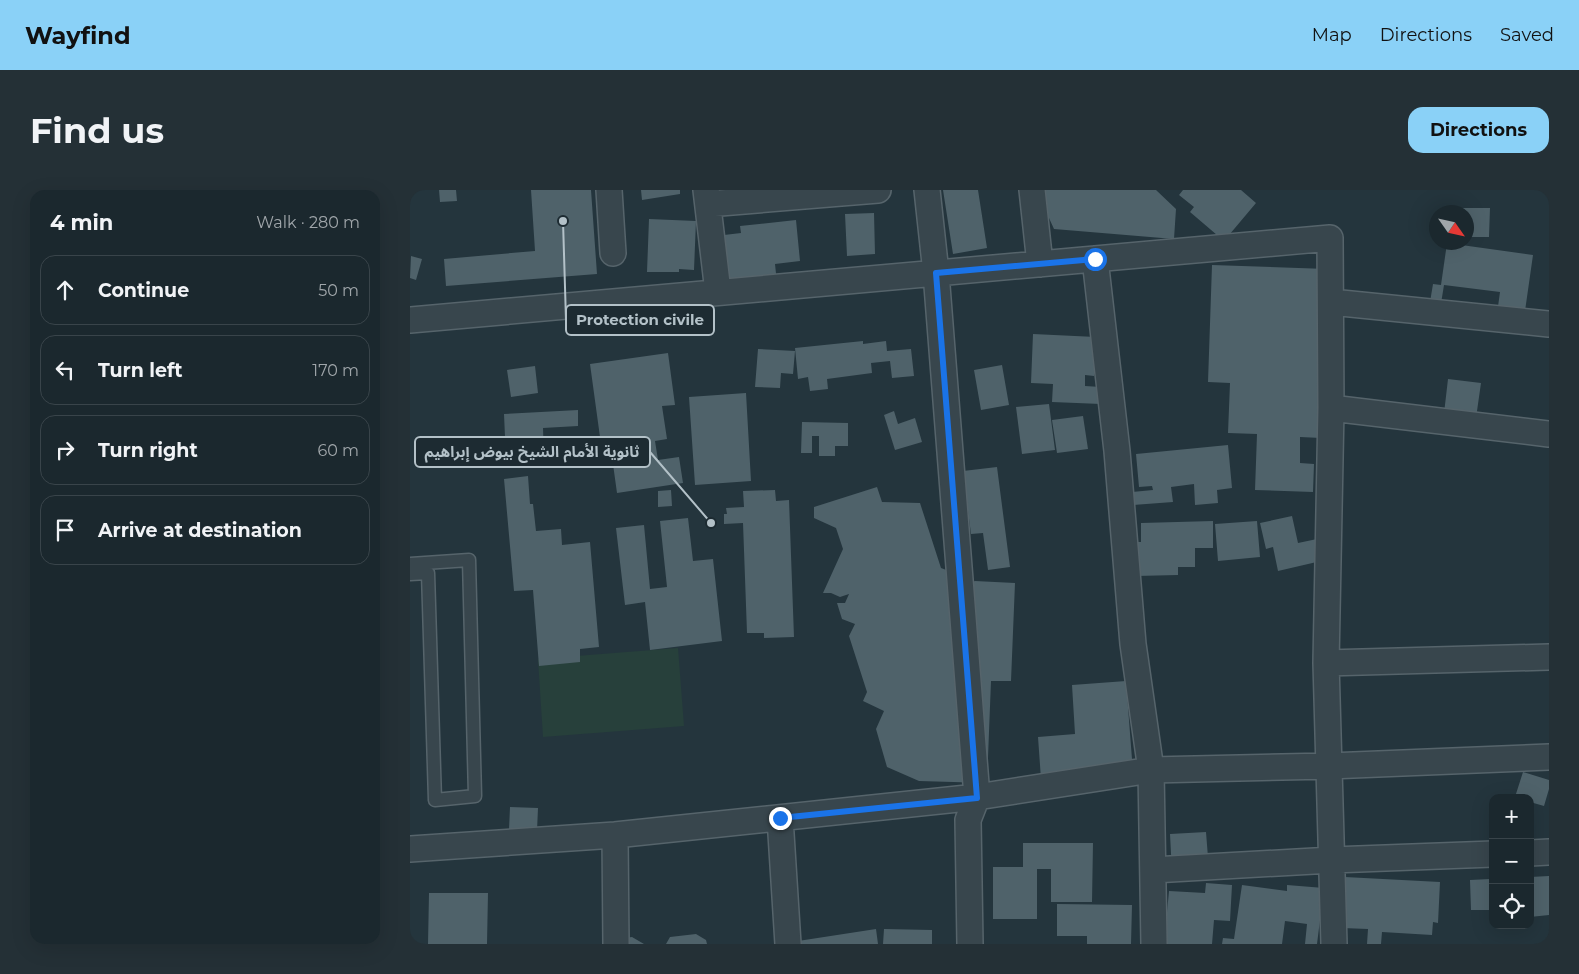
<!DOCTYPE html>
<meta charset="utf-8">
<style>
:root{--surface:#1b282e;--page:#243036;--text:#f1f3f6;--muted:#a0a6aa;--line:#39444a;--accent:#8ad1f7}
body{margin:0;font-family:Montserrat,"Noto Sans Arabic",sans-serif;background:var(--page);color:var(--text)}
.controls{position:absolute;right:15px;bottom:15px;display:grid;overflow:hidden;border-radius:10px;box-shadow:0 5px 20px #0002}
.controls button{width:45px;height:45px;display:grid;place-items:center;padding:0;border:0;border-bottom:1px solid var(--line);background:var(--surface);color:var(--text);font:25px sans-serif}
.compass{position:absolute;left:1019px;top:15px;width:45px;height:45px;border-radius:50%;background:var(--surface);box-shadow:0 5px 20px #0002;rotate:124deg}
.stop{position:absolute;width:15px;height:15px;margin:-11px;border:4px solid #1a73e8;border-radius:50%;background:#fff}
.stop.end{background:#1a73e8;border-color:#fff;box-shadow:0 1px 5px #0008}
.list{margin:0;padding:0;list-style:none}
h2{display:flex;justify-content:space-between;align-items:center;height:65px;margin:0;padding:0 20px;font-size:21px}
h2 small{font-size:16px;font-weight:400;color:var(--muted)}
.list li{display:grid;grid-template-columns:32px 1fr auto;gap:15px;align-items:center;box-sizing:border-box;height:70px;margin:0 10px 10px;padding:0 10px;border:1px solid var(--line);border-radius:15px}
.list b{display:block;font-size:19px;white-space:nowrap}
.list em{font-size:16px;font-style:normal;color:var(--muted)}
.icon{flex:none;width:28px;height:28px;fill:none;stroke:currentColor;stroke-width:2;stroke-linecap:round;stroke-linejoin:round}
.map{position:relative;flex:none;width:1139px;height:754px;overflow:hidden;border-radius:15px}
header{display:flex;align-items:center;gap:30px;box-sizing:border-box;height:70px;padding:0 25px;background:var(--accent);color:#111}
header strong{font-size:24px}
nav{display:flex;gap:28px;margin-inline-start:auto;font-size:18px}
.intro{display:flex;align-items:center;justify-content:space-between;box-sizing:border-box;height:120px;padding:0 30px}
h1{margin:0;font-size:35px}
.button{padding:12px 22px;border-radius:15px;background:var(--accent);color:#111;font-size:18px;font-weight:700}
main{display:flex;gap:30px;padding:0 30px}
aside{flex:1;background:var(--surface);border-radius:15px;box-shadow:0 5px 20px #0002}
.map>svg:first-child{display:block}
</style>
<header>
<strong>Wayfind</strong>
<nav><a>Map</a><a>Directions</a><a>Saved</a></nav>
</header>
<div class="intro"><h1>Find us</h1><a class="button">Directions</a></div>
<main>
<aside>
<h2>4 min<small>Walk · 280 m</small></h2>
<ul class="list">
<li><svg class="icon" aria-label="ahead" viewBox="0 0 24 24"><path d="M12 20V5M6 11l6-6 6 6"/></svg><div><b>Continue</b></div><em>50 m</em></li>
<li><svg class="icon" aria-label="left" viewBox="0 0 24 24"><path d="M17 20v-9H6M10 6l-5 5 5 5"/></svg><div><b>Turn left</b></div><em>170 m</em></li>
<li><svg class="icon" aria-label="right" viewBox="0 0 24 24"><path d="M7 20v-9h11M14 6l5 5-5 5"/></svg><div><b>Turn right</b></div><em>60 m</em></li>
<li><svg class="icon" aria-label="arrive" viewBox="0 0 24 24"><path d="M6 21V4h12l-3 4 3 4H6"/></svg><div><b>Arrive at destination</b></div></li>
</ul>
</aside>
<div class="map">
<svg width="1139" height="754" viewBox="0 0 1139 754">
<rect width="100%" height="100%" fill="#24353d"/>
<!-- green -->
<path fill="#27403b" d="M 268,458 L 274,536 L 133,547 L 128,469 Z"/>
<!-- building -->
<path fill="#4f626a" d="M 29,0 L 46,0 L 47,11 L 30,12 Z
M 121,0 L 181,0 L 187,84 L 36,96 L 34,69 L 125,61 Z
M 231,0 L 270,0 L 270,4 L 232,10 Z
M 533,0 L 568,0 L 577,58 L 543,64 Z
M 624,0 L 746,0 L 766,19 L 764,49 L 644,39 L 639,28 L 638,44 Z
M 773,0 L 831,0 L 846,13 L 814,51 L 780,22 L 784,17 L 769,5 Z
M 1038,18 L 1080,18 L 1079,47 L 1056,47 L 1056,22 L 1037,22 Z
M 464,23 L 465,64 L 437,66 L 435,24 Z
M 239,29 L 286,31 L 284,80 L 269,79 L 269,82 L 237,82 Z
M 386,30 L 390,71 L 365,74 L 367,93 L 320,98 L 314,45 L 331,43 L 330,36 Z
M 1037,53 L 1123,65 L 1113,135 L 1086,131 L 1090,102 L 1034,95 L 1029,126 L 1018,124 L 1023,94 L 1031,95 Z
M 1,66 L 12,69 L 6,90 L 0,88 Z
M 802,75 L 917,79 L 911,248 L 890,247 L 890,273 L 904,274 L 903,302 L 845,300 L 847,244 L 818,243 L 820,193 L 798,192 Z
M 623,144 L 686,147 L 684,186 L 675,185 L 675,196 L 691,197 L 691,214 L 642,212 L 643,194 L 621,193 Z
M 453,151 L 453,154 L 476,151 L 477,161 L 501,159 L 504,186 L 482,188 L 480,171 L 461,173 L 462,183 L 417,189 L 418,199 L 400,201 L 398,187 L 388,189 L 385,158 Z
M 348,159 L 385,161 L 383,184 L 371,183 L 370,198 L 345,197 Z
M 258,163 L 265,215 L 252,216 L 257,249 L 245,251 L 248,270 L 269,267 L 273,293 L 207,303 L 202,267 L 193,269 L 180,174 Z
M 592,175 L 599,215 L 571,220 L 564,180 Z
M 125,176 L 128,203 L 101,207 L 97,180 Z
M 1038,189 L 1071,193 L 1065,235 L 1033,232 Z
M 336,203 L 341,291 L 285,295 L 279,207 Z
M 639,214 L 645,260 L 612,264 L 606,217 Z
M 168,220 L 168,236 L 133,238 L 134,268 L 96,270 L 94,224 Z
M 484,221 L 488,234 L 505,228 L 512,252 L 485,260 L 474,225 Z
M 673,226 L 678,259 L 647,263 L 642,230 Z
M 392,232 L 438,233 L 438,256 L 425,256 L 425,266 L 409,266 L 409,246 L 402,246 L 402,263 L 391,263 Z
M 818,255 L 822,298 L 807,300 L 808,313 L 785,315 L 784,294 L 761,297 L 763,312 L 723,315 L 722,302 L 743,300 L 742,296 L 729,297 L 726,264 Z
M 587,277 L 600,377 L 578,380 L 573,343 L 561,344 L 553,281 Z
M 118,286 L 120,314 L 123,314 L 126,341 L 151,339 L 152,355 L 180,352 L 189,457 L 170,459 L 170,472 L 129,476 L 123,400 L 104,401 L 94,289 Z
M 467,297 L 472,312 L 510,313 L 531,378 L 539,381 L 544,398 L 565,391 L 605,393 L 601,491 L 581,491 L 577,593 L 509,591 L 477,577 L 466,539 L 474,521 L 453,511 L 457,502 L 439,446 L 445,434 L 432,429 L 427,413 L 435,413 L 439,404 L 430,407 L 421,403 L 413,403 L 433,359 L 426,338 L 404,328 L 404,317 Z
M 261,300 L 262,316 L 248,317 L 248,301 Z
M 365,300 L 366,311 L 379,310 L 384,447 L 354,448 L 354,443 L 337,443 L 333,333 L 314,334 L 314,324 L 317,324 L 316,318 L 334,317 L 333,301 Z
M 882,326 L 888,353 L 907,349 L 911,371 L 868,381 L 863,357 L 856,359 L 850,333 Z
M 278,328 L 283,371 L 303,369 L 312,451 L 240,460 L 235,412 L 215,415 L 206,338 L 234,335 L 240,399 L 257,397 L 250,331 Z
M 803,331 L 803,358 L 785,358 L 785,377 L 768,377 L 768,385 L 726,386 L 725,352 L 731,352 L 731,333 Z
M 847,331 L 850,367 L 808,371 L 805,334 Z
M 716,491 L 723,582 L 631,589 L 628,547 L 665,544 L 662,495 Z
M 1113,582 L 1139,590 L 1139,599 L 1134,616 L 1120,612 L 1120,608 L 1105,607 Z
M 100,617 L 128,618 L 127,641 L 99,640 Z
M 796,642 L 799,680 L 762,683 L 760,644 Z
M 613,653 L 683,653 L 682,712 L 641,712 L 641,679 L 627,679 L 627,729 L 583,729 L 583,677 L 613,677 Z
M 1139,686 L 1139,725 L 1120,727 L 1120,687 Z
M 935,687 L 1030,692 L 1028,733 L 1023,732 L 1022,745 L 972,742 L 971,754 L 957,754 L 958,739 L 932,738 Z
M 1080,689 L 1081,720 L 1061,720 L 1060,690 Z
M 796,693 L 822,695 L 820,731 L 804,730 L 802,754 L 754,754 L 759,701 L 795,703 Z
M 832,695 L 877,701 L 877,695 L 914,698 L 907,754 L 895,754 L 897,734 L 875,731 L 872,754 L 812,754 L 813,748 L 824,749 Z
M 19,703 L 78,703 L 77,754 L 18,754 Z
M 647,714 L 722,715 L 721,754 L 677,754 L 677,746 L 647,746 Z
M 466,739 L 468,754 L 388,754 L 388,751 Z
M 474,739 L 522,740 L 522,754 L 473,754 Z
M 286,744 L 296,750 L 297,754 L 256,754 L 260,747 Z
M 222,747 L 234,754 L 216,754 L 215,748 Z"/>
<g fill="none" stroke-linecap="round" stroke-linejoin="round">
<defs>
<path id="service" d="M 0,374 L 59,370 L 65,606 L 25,610 L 18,383 L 0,384"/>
<path id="minor" d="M 199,0 L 203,63
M 296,0 L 308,102
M 517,0 L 526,83 L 567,607 L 558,630 L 560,754
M 622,0 L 630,74
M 298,14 L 468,0
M 685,69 L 707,261 L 723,454 L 741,580 L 744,754
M 921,112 L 1139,134
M 0,130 L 920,48 L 921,218 L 916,473 L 924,754
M 921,218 L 1139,244
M 916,473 L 1139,467
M 370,628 L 378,754
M 205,645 L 206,754
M 0,659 L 205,645 L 567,607 L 741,580 L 919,576 L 1139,567
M 1120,663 L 1139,662
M 743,680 L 922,670 L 1083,664"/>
</defs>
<!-- service casing -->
<use href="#service" stroke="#56646b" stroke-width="15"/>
<!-- minor casing -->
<use href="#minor" stroke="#56646b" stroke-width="28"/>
<!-- service -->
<use href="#service" stroke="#38464d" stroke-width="12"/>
<!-- minor -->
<use href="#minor" stroke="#38464d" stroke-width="25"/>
</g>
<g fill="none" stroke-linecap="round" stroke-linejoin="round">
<!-- route -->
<path stroke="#1a73e8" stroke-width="6" d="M 370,628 L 567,608 L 526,83 L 685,69"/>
</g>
<!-- callouts -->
<path fill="none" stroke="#b3c1c8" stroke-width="2" d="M153 31L156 130M301 333L240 262"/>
<g fill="#b3c1c8" stroke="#1d2b32" stroke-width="2">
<circle cx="153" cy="31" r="5"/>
<circle cx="301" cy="333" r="5"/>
</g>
<g fill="#1d2b32" stroke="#b3c1c8" stroke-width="2">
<rect x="156" y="115" width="148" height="30" rx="5"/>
<rect x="5" y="247" width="235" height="30" rx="5"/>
</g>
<g font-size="15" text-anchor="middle" font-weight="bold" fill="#b3c1c8">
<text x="230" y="135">Protection civile</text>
<text x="122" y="267">ثانوية الأمام الشيخ بيوض إبراهيم</text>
</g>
</svg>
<div class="controls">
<button>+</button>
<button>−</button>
<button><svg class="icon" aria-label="locate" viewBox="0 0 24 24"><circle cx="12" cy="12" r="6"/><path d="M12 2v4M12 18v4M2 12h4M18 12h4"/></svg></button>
</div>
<svg class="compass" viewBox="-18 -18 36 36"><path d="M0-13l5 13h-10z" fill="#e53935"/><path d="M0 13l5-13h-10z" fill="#a0a6aa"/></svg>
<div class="stop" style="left:685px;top:69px"></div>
<div class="stop end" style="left:370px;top:628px"></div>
</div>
</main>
